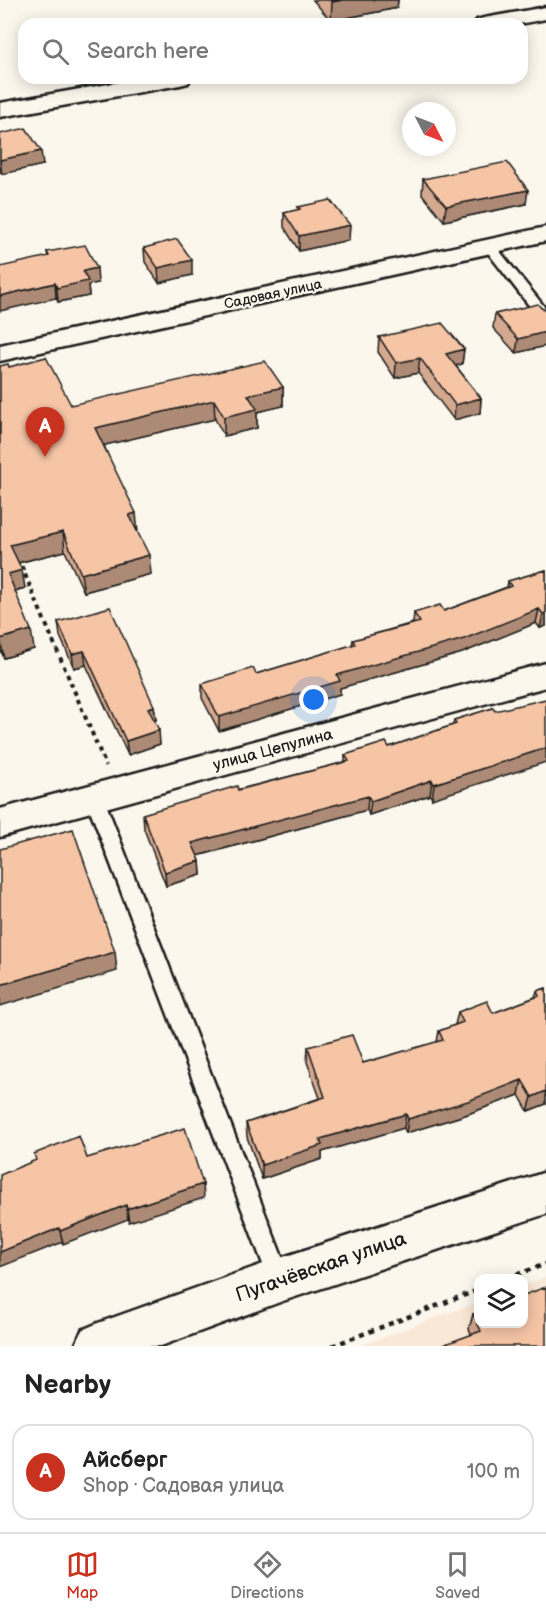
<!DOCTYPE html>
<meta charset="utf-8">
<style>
:root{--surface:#fff;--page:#f2f2f2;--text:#222;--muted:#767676;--line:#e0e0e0;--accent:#c8321e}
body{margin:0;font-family:"Balsamiq Sans",sans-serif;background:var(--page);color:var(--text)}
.controls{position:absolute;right:18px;bottom:18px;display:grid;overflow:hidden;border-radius:12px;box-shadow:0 3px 15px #0003}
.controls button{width:54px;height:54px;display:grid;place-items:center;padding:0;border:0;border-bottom:2px solid var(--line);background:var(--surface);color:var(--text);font:30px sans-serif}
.compass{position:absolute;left:402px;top:102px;width:54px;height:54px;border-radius:50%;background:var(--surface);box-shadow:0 3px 15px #0003;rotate:132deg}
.you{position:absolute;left:314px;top:700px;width:21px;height:21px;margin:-15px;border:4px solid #fff;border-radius:50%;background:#1a73e8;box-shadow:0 0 0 9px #1a73e833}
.badge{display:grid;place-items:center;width:39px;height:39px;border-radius:50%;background:var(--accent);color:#fff;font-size:20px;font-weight:700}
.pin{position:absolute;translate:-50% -50px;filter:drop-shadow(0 2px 3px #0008)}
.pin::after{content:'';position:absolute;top:32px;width:21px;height:18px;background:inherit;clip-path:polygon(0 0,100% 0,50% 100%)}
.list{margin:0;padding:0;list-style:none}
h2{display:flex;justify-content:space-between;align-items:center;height:78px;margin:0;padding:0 24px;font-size:26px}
h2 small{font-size:20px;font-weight:400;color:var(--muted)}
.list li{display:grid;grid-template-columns:39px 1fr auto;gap:18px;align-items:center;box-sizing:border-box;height:96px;margin:0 12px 12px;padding:0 12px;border:2px solid var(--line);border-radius:18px}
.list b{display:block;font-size:22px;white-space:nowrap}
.list p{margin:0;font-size:20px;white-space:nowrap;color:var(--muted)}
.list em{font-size:20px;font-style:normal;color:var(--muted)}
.icon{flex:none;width:33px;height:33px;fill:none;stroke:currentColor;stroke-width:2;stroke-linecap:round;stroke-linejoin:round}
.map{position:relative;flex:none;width:546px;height:1346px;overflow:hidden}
.search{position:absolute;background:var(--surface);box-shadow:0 3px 15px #0003;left:18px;right:18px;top:18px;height:66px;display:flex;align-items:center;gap:15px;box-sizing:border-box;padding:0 21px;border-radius:18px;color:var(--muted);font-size:22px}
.sheet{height:186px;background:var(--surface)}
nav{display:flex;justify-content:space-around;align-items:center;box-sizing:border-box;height:84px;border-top:2px solid var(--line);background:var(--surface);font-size:16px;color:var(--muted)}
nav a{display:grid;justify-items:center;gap:3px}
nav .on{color:var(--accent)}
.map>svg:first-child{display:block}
</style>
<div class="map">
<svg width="546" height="1346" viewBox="0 0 546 1346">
<rect width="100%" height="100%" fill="#fbf7ec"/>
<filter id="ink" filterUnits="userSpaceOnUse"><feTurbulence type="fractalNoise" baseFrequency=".0167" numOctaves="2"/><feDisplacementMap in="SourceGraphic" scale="12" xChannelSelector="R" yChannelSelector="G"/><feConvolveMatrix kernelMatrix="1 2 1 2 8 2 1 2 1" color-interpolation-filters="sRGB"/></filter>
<g filter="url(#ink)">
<!-- built -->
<path fill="#fae8d7" d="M 546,1277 L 546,1346 L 360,1346 L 478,1302 L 478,1324 L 524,1324 L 524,1285 Z"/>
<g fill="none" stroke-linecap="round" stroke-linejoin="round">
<defs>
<path id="lane" d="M 490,243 L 494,244 L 546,309 L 546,322 L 541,321 L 486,250 L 484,247 Z
M 95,792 L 101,794 L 104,799 L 291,1280 L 288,1288 L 280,1291 L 272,1288 L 269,1280 L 86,799 L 89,794 Z"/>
<path id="street" d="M 546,7 L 546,19 L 519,24 L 474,24 L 477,20 L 484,18 Z
M 143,78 L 191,78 L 188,83 L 180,85 L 0,117 L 0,103 Z
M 546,227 L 546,241 L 0,361 L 0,345 Z
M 546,663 L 546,687 L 0,837 L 0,809 Z
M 546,1172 L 546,1214 L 280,1302 L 161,1346 L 75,1346 L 82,1330 L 98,1323 L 280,1258 Z"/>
</defs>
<!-- lane casing -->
<use href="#lane" stroke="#1c1c1c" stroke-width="5"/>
<!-- street casing -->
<use href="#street" stroke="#1c1c1c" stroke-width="5"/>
<!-- path-far1 -->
<path stroke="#1c1c1c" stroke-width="4" stroke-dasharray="4.5 4.5" stroke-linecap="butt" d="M 18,558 L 106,766"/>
<!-- path -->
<path stroke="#1c1c1c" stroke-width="4.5" stroke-dasharray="5 5" stroke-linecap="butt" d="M 507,1278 L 546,1264
M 332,1346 L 478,1290"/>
<!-- lane -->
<use href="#lane" fill="#fbf7ec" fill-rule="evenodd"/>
<!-- street -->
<use href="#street" fill="#fbf7ec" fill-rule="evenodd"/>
</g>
<!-- wall -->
<path fill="#d4a98f" stroke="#1c1c1c" stroke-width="1.5" d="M 313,0 L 398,0 L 397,8 L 331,21 Z
M 0,134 L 43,165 L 2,174 L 0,171 Z
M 423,179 L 526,204 L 444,221 L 422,194 Z
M 298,207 L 349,240 L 299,251 L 284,227 L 284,213 L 298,210 Z
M 144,248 L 192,275 L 159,283 L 145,262 Z
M 47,252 L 98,283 L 88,285 L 89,296 L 58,302 L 56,298 Z
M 541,308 L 546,310 L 546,346 L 516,353 L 493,328 L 495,314 Z
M 379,337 L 464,349 L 462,364 L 456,366 L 481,398 L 480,413 L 454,420 L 418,373 L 395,378 L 378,352 Z
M 0,366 L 9,367 L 71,405 L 283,387 L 283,406 L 257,412 L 257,428 L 224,436 L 215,419 L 104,445 L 137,532 L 151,574 L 84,592 L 65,551 L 18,563 L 25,588 L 15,591 L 34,649 L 4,658 L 0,649 Z
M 546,570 L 546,626 L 540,628 L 536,623 L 462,653 L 340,688 L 340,694 L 219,731 L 202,698 L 202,684 L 256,674 L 352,645 L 353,640 L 413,623 L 414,613 L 444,611 L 507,587 L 508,581 Z
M 58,622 L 154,706 L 156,720 L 154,721 L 160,744 L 128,755 L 86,665 L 74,668 L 60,636 Z
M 493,708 L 432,799 L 430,795 L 369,815 L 367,810 L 198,856 L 200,861 L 201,875 L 166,886 L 144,829 L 143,814 L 345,762 L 345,755 L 389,747 L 453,725 L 454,720 Z
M 546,988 L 546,1104 L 528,1111 L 519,1095 L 465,1115 L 406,1133 L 404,1128 L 322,1152 L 322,1159 L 262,1179 L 247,1137 L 246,1123 L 320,1098 L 307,1062 L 308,1047 L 363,1063 L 437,1042 L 439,1031 L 455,1025 L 458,1012 L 493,1013 L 535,997 L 537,991 Z
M 473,1314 L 546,1346 L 471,1334 L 469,1329 Z"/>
<!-- shaded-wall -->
<path fill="#ac8a74" stroke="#1c1c1c" stroke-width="1.5" d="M 342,0 L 398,0 L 397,8 L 331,21 L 332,2 Z
M 41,151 L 43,165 L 2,174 L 0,160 Z
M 528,190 L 526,204 L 444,221 L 446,206 Z
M 350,225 L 349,240 L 299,251 L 299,236 Z
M 192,260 L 192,275 L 159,283 L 158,268 Z
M 97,268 L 98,283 L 88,285 L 89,296 L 58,302 L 57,288 L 83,271 Z
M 55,283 L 56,298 L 0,311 L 0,296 Z
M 546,332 L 546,346 L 516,353 L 518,339 Z
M 464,349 L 462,364 L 445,369 L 446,354 Z
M 420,358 L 418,373 L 395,378 L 396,363 Z
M 283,387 L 283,406 L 257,412 L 257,428 L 224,436 L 224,417 L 248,395 Z
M 481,398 L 480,413 L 454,420 L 455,405 Z
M 214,400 L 215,419 L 97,447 L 95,428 Z
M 136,513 L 138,532 L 129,515 Z
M 63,532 L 65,551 L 13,564 L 10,545 Z
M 149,555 L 151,574 L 84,592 L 81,574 Z
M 22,570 L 25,588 L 11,592 L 8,574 Z
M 539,609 L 536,623 L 462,653 L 340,688 L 340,694 L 219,731 L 219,717 L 337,675 Z
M 546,613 L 546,626 L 540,628 L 543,614 Z
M 31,630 L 34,649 L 4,658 L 0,639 Z
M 84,651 L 86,665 L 74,668 L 72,654 Z
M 154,706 L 156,720 L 149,722 L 148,708 Z
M 159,730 L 160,744 L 128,755 L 126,741 Z
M 546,748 L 546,762 L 432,799 L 434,784 Z
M 432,780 L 430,795 L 369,815 L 371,801 Z
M 368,796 L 367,810 L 193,857 L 192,843 Z
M 200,861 L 201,875 L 166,886 L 165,872 Z
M 115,952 L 117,971 L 0,1006 L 0,985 Z
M 522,1080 L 519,1095 L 465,1115 L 406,1133 L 408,1119 Z
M 546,1091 L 546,1104 L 528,1111 L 532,1097 Z
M 406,1114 L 404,1128 L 322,1152 L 322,1159 L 262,1179 L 262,1165 L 320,1139 Z
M 203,1184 L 204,1198 L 129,1222 L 127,1209 Z
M 126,1205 L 128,1219 L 63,1244 L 60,1231 Z
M 59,1228 L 63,1242 L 0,1267 L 0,1252 Z"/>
<!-- building -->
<path fill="#f6c5a6" stroke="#1c1c1c" stroke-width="1.5" d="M 330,0 L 342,0 L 332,2 Z
M 26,128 L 41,151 L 0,160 L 0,134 Z
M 507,162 L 528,190 L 446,206 L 423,179 Z
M 330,200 L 350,225 L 299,236 L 284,213 L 300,209 L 298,207 Z
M 177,239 L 192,260 L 158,268 L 144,248 Z
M 85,245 L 97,268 L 83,271 L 88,281 L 57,288 L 55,283 L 0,296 L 0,267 L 49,256 L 47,252 Z
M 538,304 L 541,308 L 546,310 L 546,332 L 518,339 L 495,314 Z
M 442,323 L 464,349 L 446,354 L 481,398 L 455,405 L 420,358 L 396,363 L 379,337 Z
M 46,357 L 71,405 L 265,361 L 283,387 L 248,395 L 257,409 L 224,417 L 214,400 L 95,428 L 136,513 L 129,515 L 149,555 L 81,574 L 63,532 L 10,545 L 22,570 L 8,574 L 31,630 L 0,639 L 0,366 L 8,364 L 9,367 Z
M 546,570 L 546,613 L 543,614 L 539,609 L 464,639 L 337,675 L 340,681 L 219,717 L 202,684 L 253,668 L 256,674 L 355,644 L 353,640 L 420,622 L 414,613 L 440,605 L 444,611 L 511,586 L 508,581 Z
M 110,607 L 154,706 L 148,708 L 159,730 L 126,741 L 84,651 L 72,654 L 58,622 Z
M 546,699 L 546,748 L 434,784 L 432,780 L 371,801 L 368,796 L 192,843 L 200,861 L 165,872 L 143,814 L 237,786 L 238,790 L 349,761 L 345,755 L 386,742 L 389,747 L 456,724 L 454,720 L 493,708 L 495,711 Z
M 73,829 L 115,952 L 0,985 L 0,849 Z
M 546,988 L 546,1091 L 532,1097 L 522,1080 L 468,1101 L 408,1119 L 406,1114 L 320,1139 L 322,1145 L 262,1165 L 246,1123 L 325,1097 L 308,1047 L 352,1035 L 363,1063 L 443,1040 L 439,1031 L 463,1022 L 458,1012 L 487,1001 L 493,1013 L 539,996 L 537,991 Z
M 185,1128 L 203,1184 L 127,1209 L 126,1205 L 60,1231 L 59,1228 L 0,1252 L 0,1175 L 36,1160 L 34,1154 L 79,1136 L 87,1158 Z
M 546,1287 L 546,1346 L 440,1346 L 481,1331 L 473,1314 L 478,1312 L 478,1323 L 524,1323 L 524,1295 Z"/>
</g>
<g text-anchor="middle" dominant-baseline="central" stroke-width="4.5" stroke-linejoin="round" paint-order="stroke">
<!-- far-street labels -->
<g font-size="14" fill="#1c1c1c" stroke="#fbf7ec">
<text transform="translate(273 294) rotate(-12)">Садовая улица</text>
</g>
<!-- street labels -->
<g font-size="16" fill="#1c1c1c" stroke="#fbf7ec">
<text transform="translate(273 750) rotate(-15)">улица Цепулина</text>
</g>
<!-- near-street labels -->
<g font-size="20" fill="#1c1c1c" stroke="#fbf7ec">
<text transform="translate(321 1267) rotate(-19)">Пугачёвская улица</text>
</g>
</g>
</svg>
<div class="controls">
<button><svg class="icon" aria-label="layers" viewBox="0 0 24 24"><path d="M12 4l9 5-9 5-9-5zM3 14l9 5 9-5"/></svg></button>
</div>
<svg class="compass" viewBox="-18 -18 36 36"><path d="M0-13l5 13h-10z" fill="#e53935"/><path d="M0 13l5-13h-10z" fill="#767676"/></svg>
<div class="you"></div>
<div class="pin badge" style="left:45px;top:457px">A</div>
<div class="search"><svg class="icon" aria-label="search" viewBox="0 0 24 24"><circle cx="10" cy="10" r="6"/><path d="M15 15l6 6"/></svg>Search here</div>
</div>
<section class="sheet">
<h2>Nearby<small></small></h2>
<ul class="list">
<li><span class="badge">A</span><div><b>Айсберг</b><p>Shop · Садовая улица</p></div><em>100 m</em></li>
</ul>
</section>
<nav>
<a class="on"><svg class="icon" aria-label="map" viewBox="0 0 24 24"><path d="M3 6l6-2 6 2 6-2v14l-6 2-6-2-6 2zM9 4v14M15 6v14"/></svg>Map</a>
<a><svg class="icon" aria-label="directions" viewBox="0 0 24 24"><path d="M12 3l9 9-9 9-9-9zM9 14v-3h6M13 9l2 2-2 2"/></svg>Directions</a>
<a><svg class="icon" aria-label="saved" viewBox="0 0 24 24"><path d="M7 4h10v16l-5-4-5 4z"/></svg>Saved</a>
</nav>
